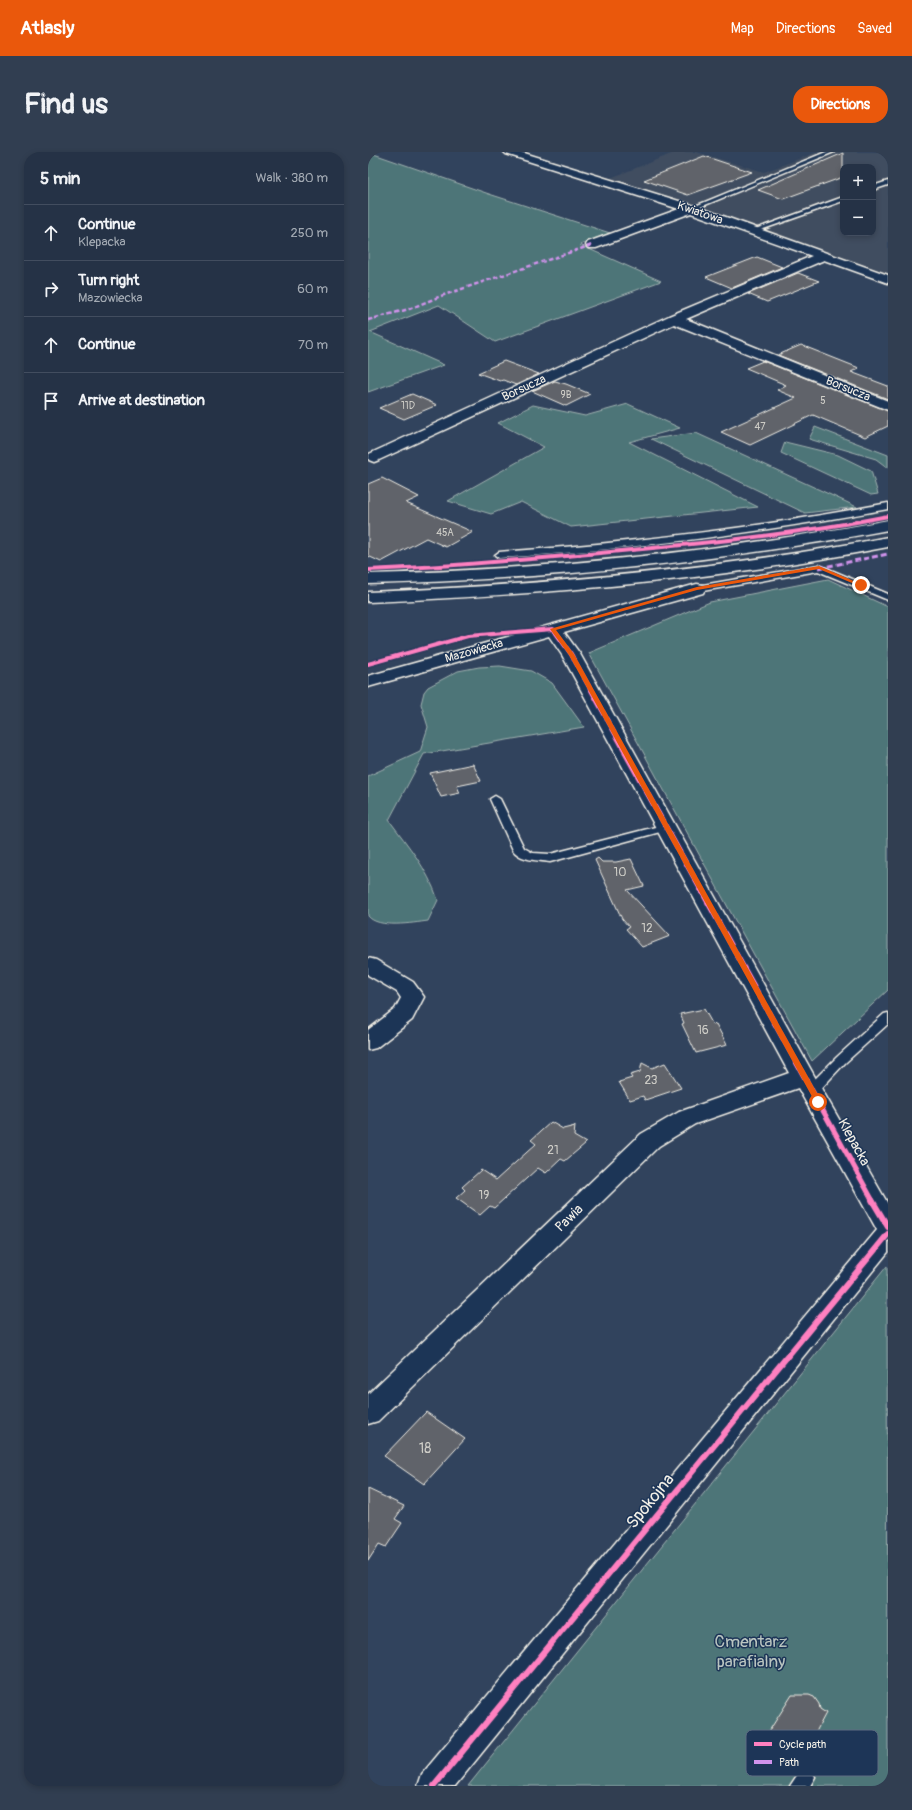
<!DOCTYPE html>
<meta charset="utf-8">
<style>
:root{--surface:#253246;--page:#313e51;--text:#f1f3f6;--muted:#a3aab3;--line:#424d5f;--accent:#ea580c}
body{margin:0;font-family:Pangolin,sans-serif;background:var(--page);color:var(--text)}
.controls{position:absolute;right:12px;top:12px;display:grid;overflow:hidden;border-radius:8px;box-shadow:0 2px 6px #0003}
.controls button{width:36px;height:36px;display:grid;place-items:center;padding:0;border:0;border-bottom:1px solid var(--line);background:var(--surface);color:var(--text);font:20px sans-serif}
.stop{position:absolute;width:12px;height:12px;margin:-9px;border:3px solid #ea580c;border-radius:50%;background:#fff}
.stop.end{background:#ea580c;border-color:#fff;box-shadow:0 1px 4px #0008}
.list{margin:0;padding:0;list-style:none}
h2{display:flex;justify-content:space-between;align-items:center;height:52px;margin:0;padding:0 16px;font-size:17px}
h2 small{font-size:13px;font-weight:400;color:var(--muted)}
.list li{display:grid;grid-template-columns:26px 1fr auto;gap:12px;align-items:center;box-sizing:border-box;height:56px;padding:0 16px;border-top:1px solid var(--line)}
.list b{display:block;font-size:15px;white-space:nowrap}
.list p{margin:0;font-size:13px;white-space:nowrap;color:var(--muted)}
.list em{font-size:13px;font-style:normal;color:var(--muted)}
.icon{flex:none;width:22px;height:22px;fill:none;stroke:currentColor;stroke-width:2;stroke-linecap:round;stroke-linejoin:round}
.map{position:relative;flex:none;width:520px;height:1634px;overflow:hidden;border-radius:16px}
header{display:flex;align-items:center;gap:24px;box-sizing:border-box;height:56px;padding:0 20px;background:var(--accent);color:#fff}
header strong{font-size:19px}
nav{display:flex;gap:22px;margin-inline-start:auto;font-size:14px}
.intro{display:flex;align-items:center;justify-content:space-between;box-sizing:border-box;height:96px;padding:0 24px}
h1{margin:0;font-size:28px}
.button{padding:10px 18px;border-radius:16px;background:var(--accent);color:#fff;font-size:14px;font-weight:700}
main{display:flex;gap:24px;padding:0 24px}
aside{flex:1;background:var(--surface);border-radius:16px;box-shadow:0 2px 6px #0003}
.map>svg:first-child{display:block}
</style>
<header>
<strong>Atlasly</strong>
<nav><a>Map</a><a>Directions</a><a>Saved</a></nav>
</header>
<div class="intro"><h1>Find us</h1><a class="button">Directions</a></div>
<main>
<aside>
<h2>5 min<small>Walk · 380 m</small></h2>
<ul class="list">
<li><svg class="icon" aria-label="ahead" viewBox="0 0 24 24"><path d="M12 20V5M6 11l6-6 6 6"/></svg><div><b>Continue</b><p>Klepacka</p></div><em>250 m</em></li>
<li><svg class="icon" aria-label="right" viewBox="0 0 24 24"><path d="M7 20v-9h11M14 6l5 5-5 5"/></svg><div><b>Turn right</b><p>Mazowiecka</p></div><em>60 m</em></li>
<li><svg class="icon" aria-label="ahead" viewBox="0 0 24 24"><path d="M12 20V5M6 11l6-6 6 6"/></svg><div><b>Continue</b></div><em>70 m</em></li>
<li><svg class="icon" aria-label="arrive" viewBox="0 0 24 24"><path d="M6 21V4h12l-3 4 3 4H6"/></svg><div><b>Arrive at destination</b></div></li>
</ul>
</aside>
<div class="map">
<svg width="520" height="1634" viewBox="0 0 520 1634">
<rect width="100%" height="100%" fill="#31435d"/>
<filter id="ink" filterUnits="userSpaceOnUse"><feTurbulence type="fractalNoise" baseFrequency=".025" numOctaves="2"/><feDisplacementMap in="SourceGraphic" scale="8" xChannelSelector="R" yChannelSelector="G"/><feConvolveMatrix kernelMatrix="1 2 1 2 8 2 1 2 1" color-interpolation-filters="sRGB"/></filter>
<g filter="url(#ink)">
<!-- built -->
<path fill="#3f4d61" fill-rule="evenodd" d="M 308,0 L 328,0 L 396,20 L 449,0 L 520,0 L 520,123 L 378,72 L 240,27 ZM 475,15 L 505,15 L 505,81 L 475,81 Z"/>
<!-- green -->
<path fill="#4d7478" stroke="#a0b2b0" d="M 0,0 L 121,42 L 242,81 L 212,93 L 293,129 L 127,190 L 71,153 L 2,180 L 76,213 L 0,240 Z
M 260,252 L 312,276 L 261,290 L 390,355 L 203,375 L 153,350 L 123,362 L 80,349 L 176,295 L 130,271 L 165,253 L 217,264 Z
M 447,275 L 520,303 L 520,316 L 508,307 L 441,287 Z
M 328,281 L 489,355 L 437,361 L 283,287 Z
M 417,290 L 470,303 L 503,319 L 510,342 L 503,343 L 413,301 Z
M 460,427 L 520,455 L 520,838 L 444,909 L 221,501 L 342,450 Z
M 132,514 L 163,519 L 184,531 L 216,575 L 56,602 L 21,668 C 41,695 59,716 70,748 L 60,769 C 45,771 10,777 0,764 L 0,624 L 52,600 L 60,575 L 53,552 L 56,540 L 60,535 L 90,519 L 111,515 Z
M 519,1114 L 520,1634 L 100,1634 Z"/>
<!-- building -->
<path fill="#60636a" stroke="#f4f1e8" d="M 475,1 L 475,25 L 415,47 L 390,38 Z
M 336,4 L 384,20 L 320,43 L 276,28 Z
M 389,105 L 414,115 L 364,136 L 338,125 Z
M 430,121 L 451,129 L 399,150 L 380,142 Z
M 433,193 L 491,216 L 483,220 L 520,234 L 520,247 L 410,203 Z
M 136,209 L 171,222 L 148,233 L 135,228 L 132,229 L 110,221 Z
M 395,209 L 520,259 L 520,274 L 497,285 L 445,263 L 382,293 L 353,280 L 428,246 L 409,238 L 418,233 L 378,216 Z
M 187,229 L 198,232 L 222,242 L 198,254 L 164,239 Z
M 44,242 L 69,253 L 36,267 L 11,256 Z
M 14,326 L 51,345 L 38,351 L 105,380 L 78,395 L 58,386 L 13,410 L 0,404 L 0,332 Z
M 105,612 L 113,629 L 89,634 L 92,641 L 73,645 L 62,621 Z
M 230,706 L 234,710 L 248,710 L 263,707 L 276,734 L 259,738 L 302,784 L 274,795 L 258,777 L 261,775 L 254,767 L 227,708 Z
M 336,857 L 345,873 L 348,872 L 359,893 L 328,901 L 314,872 L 316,871 L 312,862 Z
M 274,911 L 284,916 L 297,911 L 313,936 L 277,948 L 275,944 L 262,948 L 251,930 L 264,926 L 262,923 L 272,920 Z
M 183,970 L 195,977 L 207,974 L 206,984 L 218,991 L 197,1009 L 193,1007 L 178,1021 L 170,1016 L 126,1056 L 122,1054 L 112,1063 L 88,1046 L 97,1038 L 94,1035 L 113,1018 L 128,1028 L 168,992 L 163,988 Z
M 58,1260 L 97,1287 L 56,1332 L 16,1304 Z
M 0,1337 L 36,1354 L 27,1367 L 34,1371 L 18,1395 L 11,1392 L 0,1409 Z
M 424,1543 L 441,1543 L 446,1545 L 451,1552 L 452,1557 L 458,1561 L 432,1610 L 396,1587 Z"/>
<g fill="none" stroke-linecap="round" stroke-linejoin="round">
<defs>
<path id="service" d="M 458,0 L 466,0 L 325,58 L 320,57 Z
M 520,29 L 520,33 L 505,38 L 505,34 Z
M 475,45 L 475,49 L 387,80 L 382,79 Z
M 520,351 L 520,357 C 391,381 262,397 131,406 L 127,403 L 131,400 C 262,391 391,376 520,351 Z
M 451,413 L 520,442 L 520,448 L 450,419 L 329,440 L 324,437 L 329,434 Z
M 127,644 L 132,647 L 156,696 L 165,701 L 182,702 L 299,672 L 304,675 L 303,677 L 182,710 C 170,708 153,709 145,698 L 122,647 Z
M 520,861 L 520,872 L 477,911 L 448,942 L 443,944 L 438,942 L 437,939 L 438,936 L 469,905 L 516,862 Z
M 438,1616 L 444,1619 L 447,1625 L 442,1634 L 422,1634 L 432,1619 Z"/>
<path id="minor" d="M 136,0 L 153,0 L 327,54 L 520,123 L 520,131 L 456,108 L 318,167 L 520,249 L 520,258 L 306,172 L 11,308 L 6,310 L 1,308 L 1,302 L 301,164 L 444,104 L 323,61 L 228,96 L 220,96 L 218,93 L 220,90 L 311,57 L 138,2 Z
M 329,432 L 335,433 L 337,437 L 335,441 L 196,480 L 212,502 L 453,936 L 520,1052 L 520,1100 L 87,1634 L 50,1634 L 54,1622 L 509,1078 L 430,936 L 327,972 L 291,994 L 10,1269 L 0,1272 L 0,1242 L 273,982 L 311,960 L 421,921 L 194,503 L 181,484 L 0,535 L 0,524 Z
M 0,806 L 8,808 L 45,830 L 56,845 L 44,868 L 8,896 L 0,898 L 0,878 L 27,857 L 33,846 L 29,840 L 0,823 Z"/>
<path id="secondary" d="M 520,368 L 520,378 C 349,410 174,428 0,432 L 0,422 C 174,418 349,400 520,368 Z
M 520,385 L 520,395 C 351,428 172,443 0,450 L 0,440 C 172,433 351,418 520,385 Z"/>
</defs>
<!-- service casing -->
<use href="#service" stroke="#f4f1e8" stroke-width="3"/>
<!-- minor casing -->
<use href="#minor" stroke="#f4f1e8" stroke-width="3"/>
<!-- secondary casing -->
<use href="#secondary" stroke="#f4f1e8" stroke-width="3"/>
<!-- service -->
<use href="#service" fill="#1d3557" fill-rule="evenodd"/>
<!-- minor -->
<use href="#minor" fill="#1d3557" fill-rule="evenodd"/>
<!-- secondary -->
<use href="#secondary" fill="#1d3557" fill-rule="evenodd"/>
<!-- quiet-far1 -->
<path stroke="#d193ec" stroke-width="2.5" stroke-dasharray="4.5 2.5" stroke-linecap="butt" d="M 0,168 L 41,157 L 73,144 L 224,93"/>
<!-- quiet -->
<path stroke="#d193ec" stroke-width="3" stroke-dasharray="6 3" stroke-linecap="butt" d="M 451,416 L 520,402"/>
<defs>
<path id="cycleway-far2" d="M 0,418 C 78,415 155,408 232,401 C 329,392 425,383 520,364
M 0,512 L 100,484 L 185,477 L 203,502 L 258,602"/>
<path id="cycleway-far1" d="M 257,601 L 505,1049"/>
<path id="cycleway" d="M 504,1048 L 520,1075
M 66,1634 L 520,1082"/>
</defs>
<!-- cycleway-far2 casing -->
<use href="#cycleway-far2" stroke="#1d3557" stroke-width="6"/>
<!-- cycleway-far1 casing -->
<use href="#cycleway-far1" stroke="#1d3557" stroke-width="8"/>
<!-- cycleway casing -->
<use href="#cycleway" stroke="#1d3557" stroke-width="9"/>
<!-- cycleway-far2 -->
<use href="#cycleway-far2" stroke="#ff80c0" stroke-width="4"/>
<!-- cycleway-far1 -->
<use href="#cycleway-far1" stroke="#ff80c0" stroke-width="5"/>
<!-- cycleway -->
<use href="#cycleway" stroke="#ff80c0" stroke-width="6"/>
</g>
</g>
<!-- route -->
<path fill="#ea580c" d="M 451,414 L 495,433 L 491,434 L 451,417 L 329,438 L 188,478 L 206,502 L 454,950 L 450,953 L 447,950 L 201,503 L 182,477 L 329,435 Z"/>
<g text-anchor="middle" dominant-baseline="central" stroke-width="3" stroke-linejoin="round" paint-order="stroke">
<!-- far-number labels -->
<g font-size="10" fill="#cfcec8">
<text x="198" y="243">9B</text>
<text x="455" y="249">5</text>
<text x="40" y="254">11D</text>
<text x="392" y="275">47</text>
<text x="77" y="381">45A</text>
</g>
<!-- far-street labels -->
<g font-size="12" fill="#f4f1e8" stroke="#1d3557">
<text transform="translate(332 61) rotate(19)">Kwiatowa</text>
<text transform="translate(156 236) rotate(-25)">Borsucza</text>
<text transform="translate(480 237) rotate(22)">Borsucza</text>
<text transform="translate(106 499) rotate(-16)">Mazowiecka</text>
</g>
<!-- number labels -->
<g font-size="12" fill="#cfcec8">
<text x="252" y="720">10</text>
<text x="279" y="776">12</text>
<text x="335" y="878">16</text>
<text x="283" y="928">23</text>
<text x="185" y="998">21</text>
<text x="116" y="1043">19</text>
</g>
<!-- street labels -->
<g font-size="14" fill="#f4f1e8" stroke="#1d3557">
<text transform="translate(486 990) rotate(61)">Klepacka</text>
<text transform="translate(201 1066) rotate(-44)">Pawia</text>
</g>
<!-- near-number labels -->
<g font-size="14" fill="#cfcec8">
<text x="57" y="1296">18</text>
</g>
<!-- near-street labels -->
<g font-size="17" fill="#f4f1e8" stroke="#1d3557">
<text transform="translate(282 1349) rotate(-51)">Spokojna</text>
</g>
<!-- near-park labels -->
<g font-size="17" fill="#bac5c1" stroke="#1d3557">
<text x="383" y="1489">Cmentarz<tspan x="383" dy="20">parafialny</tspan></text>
</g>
</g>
<!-- legend -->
<rect x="378" y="1578" width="132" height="46" rx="6" fill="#1d3557" stroke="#5e6d82" stroke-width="1"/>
<rect x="386" y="1590" width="18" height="4" fill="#ff80c0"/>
<rect x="386" y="1608" width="18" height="4" fill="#d193ec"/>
<g font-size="11" fill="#f4f1e8">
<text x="411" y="1596">Cycle path</text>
<text x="411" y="1614">Path</text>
</g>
</svg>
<div class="controls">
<button>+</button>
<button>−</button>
</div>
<div class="stop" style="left:450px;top:950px"></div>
<div class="stop end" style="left:493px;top:433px"></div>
</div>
</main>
